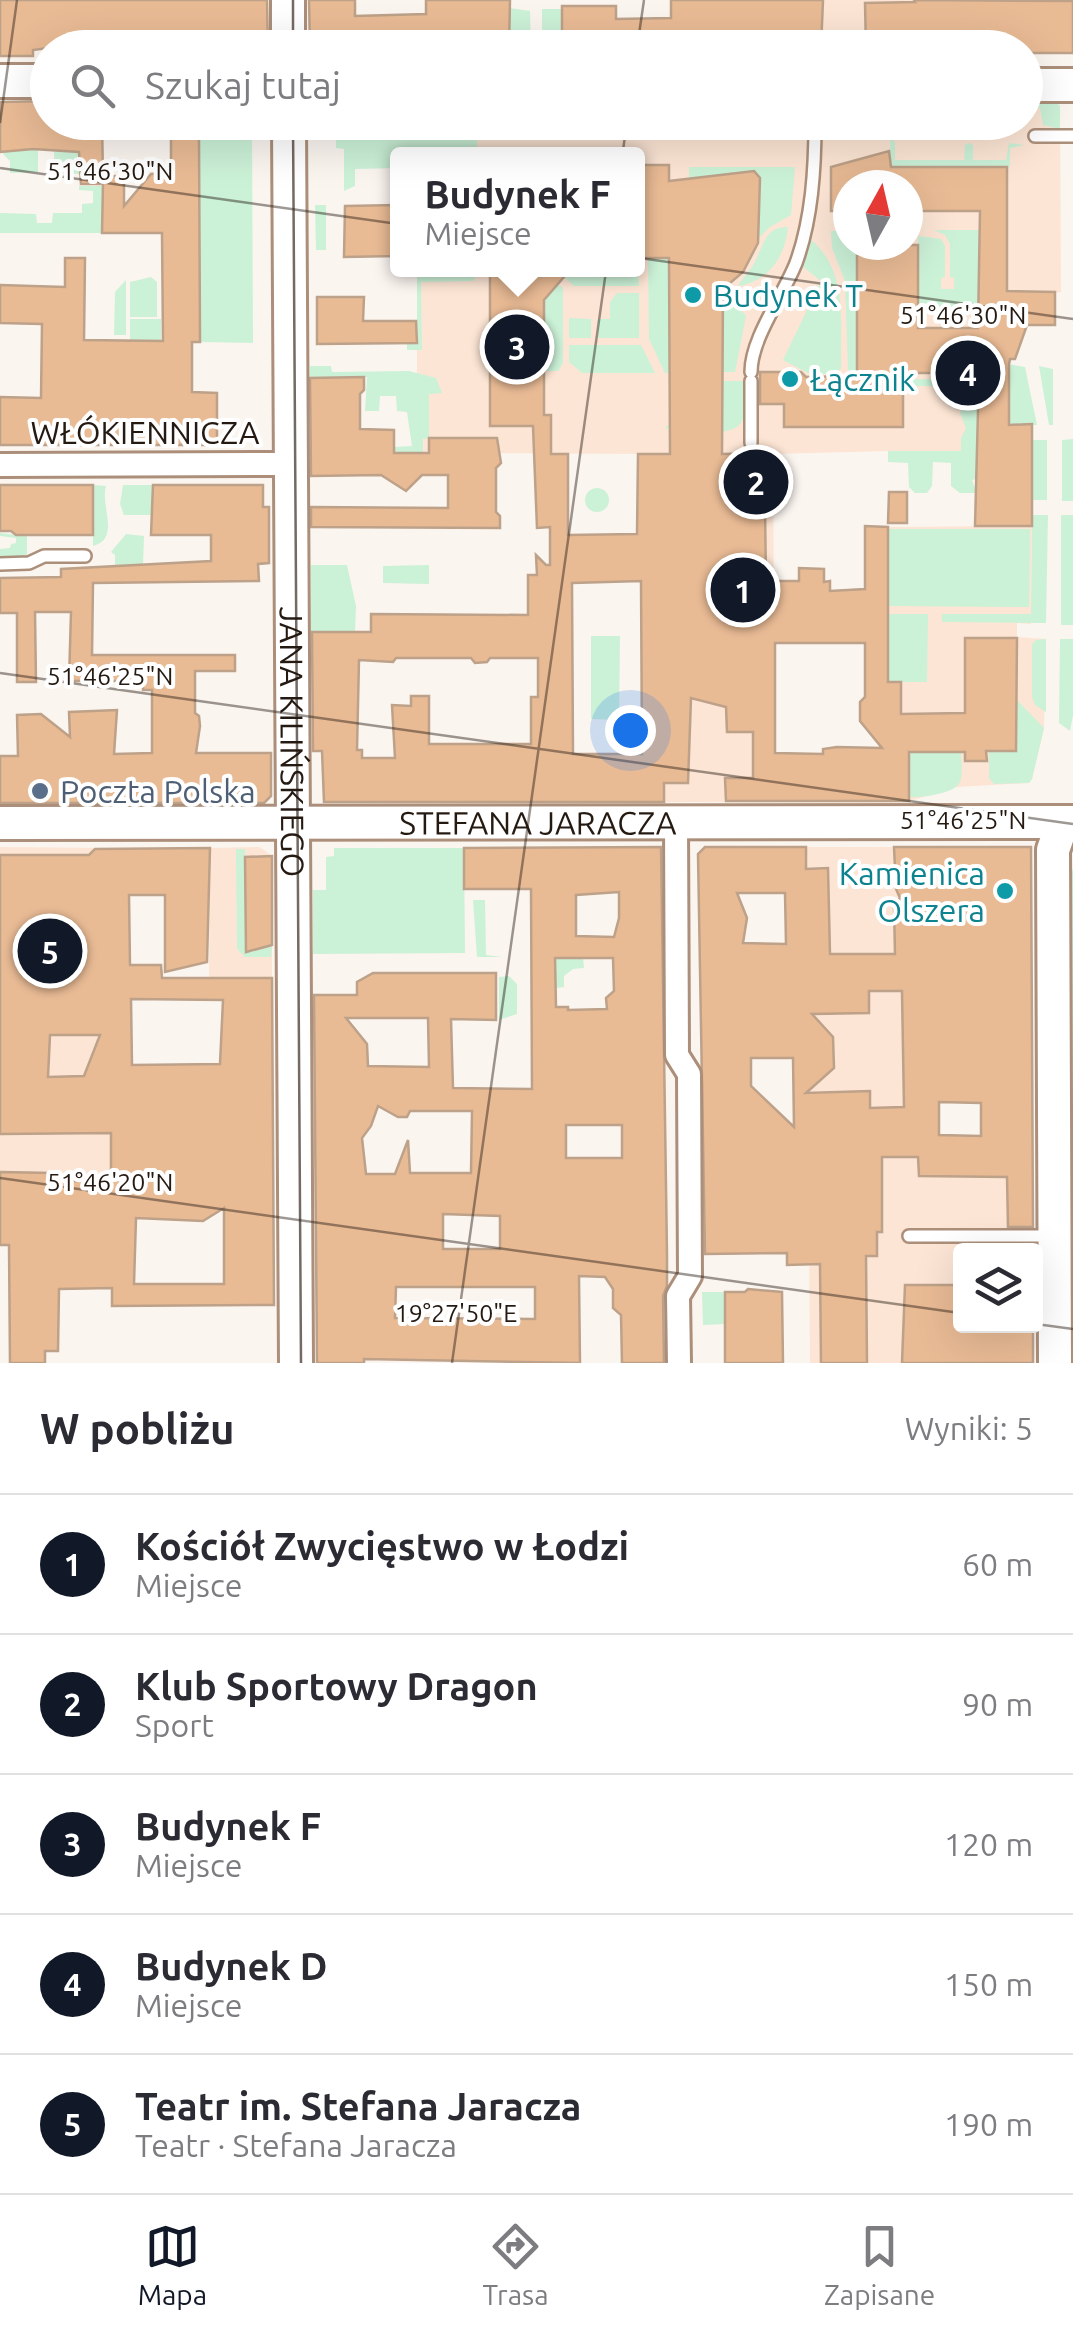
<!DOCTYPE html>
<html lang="pl">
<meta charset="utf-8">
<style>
:root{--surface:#fff;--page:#f7f7f7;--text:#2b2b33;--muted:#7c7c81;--line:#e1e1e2;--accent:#111827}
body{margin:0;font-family:Ubuntu,sans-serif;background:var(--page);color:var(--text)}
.controls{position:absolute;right:30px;bottom:30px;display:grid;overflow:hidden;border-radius:10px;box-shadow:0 10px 40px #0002}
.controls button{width:90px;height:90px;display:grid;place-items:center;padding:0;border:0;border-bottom:2px solid var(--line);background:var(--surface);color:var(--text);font:50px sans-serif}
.compass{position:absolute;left:833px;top:170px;width:90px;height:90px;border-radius:50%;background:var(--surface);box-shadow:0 10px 40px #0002;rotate:8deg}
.you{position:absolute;left:630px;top:730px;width:35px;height:35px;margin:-25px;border:8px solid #fff;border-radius:50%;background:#1a73e8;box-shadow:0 0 0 15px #1a73e833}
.badge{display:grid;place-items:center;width:65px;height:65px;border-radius:50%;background:var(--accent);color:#fff;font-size:32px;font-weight:700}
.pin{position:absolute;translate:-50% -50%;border:5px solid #fff;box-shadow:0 2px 10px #0006}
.popup{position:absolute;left:390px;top:147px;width:255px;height:130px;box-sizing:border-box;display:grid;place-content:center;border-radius:10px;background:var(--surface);filter:drop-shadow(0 2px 8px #0005);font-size:32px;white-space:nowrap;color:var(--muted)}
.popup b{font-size:38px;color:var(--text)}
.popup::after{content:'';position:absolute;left:50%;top:100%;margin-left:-20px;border:20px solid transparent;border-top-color:var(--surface)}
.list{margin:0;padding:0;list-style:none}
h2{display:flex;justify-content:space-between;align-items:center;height:130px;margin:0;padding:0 40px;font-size:42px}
h2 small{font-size:32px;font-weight:400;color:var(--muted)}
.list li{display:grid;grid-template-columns:65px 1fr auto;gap:30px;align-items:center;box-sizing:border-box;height:140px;padding:0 40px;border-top:2px solid var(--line)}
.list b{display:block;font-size:38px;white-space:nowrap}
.list p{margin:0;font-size:32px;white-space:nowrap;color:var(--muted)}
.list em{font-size:32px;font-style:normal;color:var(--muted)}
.icon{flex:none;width:55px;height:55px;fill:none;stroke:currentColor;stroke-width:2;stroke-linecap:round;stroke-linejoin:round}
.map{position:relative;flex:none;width:1073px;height:1363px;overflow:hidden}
.search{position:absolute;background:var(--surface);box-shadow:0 10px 40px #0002;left:30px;right:30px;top:30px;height:110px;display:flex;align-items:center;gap:25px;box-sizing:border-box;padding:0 35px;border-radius:55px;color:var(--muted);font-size:38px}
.sheet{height:830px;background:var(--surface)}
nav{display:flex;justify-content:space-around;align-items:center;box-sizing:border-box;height:140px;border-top:2px solid var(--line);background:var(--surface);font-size:28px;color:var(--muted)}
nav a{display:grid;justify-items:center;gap:5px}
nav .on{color:var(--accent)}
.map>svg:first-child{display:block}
</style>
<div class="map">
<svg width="1073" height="1363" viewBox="0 0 1073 1363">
<rect width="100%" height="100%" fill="#fbf5f0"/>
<!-- built -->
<path fill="#fce5d4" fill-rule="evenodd" d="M 781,0 L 1073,0 L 1073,53 L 1026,53 L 1026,48 L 781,47 Z
M 1026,102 L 1056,102 L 1060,106 L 1061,292 L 1055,293 L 1055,325 L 1010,326 L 1015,359 L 1010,360 L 1008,365 L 1010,425 L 1032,424 L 1032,455 L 888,455 L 888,451 L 773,454 L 775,802 L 664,802 L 662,454 L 423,453 L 425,377 L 417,374 L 417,275 L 478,274 L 478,270 L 637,270 L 637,155 L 477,154 L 477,123 L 1026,122 ZM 848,185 L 908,185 L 908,245 L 848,245 Z
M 1032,526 L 1031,624 L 1017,623 L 1017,637 L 1046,639 L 1044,728 L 1032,779 L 1029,783 L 957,787 L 909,801 L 888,801 L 888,527 Z
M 0,847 L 108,848 L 112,1197 L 0,1197 Z
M 260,847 L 272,856 L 272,978 L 209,978 L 210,848 Z
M 806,847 L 914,847 L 920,1156 L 1032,1157 L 1033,1250 L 960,1250 L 960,1307 L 921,1308 L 921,1363 L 810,1363 Z"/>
<!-- green -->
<path fill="#cbf1d7" d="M 510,8 L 530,11 L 531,47 L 509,48 Z
M 542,9 L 561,9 L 562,47 L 542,47 Z
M 1026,102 L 1056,102 L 1060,106 L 1060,129 L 1043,125 L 1040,108 L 1026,108 Z
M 171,123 L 252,123 L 253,343 L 200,342 L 199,138 L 171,138 Z
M 336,123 L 477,123 L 477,154 L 397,155 L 397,168 L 355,169 L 355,186 L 344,191 L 344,149 L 336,148 Z
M 890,137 L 895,142 L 895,160 L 964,160 L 965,145 L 969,143 L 973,145 L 973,160 L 1006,160 L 1009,143 L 1025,145 L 1010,148 L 1010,167 L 890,167 Z
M 6,149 L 20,151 L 38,149 L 38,172 L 10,173 L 10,161 L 3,154 Z
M 54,149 L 74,152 L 84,149 L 81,174 L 54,173 Z
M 689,167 L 795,167 L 791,215 L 770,227 L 759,238 L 758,174 L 753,172 L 689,180 Z
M 79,186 L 103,186 L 103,233 L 0,233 L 0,213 L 36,214 L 37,223 L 52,223 L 53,213 L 82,213 L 82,204 L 93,203 L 93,191 L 79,190 Z
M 315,205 L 326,205 L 326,250 L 316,250 Z
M 788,227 C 785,257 769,281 738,286 C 741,280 747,274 752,267 C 763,250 763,226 788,227 Z
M 934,230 L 980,230 L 979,313 L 918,313 L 918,236 L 941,239 L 945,246 L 945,277 L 941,278 L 941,289 L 954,289 L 954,278 L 950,277 L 950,244 L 945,235 Z
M 831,231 L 848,231 L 848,245 L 857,245 L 857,374 L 850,373 L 848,369 L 845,281 L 832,248 Z
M 810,239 C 849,271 840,322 841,368 L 836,374 L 810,374 L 783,360 L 821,281 L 803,267 Z
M 637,248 L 639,286 L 574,286 L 556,270 L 637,270 Z
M 648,248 L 669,248 L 669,373 L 665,373 L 649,339 Z
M 478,274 L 473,281 L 421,282 L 422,350 L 407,350 L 407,343 L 417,342 L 417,275 Z
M 544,275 L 563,288 L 563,363 L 558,371 L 544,371 Z
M 151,277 L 157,282 L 157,317 L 130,317 L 130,282 Z
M 126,280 L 126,335 L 114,335 L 115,292 Z
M 617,293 L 639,293 L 639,338 L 598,338 L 598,319 L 610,319 L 610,302 Z
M 718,306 L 738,307 L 746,316 L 735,372 L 722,372 Z
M 569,318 L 591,319 L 591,338 L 569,338 Z
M 130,319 L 161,319 L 161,342 L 130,340 Z
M 569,345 L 641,345 L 655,373 L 582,373 L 569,362 Z
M 1008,364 L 1025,367 L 1037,425 L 1009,425 Z
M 310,366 L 331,366 L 332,372 L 409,371 L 436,378 L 442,393 L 429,394 L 429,438 L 423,439 L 423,453 L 394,453 L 394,447 L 412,446 L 407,412 L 397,411 L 396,396 L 380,396 L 379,411 L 365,411 L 367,377 L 310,378 Z
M 1039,366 L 1053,369 L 1053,425 L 1049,425 Z
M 910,379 L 968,380 L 968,386 L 910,386 Z
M 722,381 L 744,381 C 744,393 748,410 742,421 C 733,439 682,433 665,428 L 670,423 L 722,422 Z
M 974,387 L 979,387 L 979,455 L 976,455 L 976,479 L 972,480 L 977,493 L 960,493 L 951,486 L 951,463 L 933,462 L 932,486 L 927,493 L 915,493 L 909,487 L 908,463 L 888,462 L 888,451 L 961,451 L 961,438 L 966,428 L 960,413 Z
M 1073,439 L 1073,501 L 1062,501 L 1062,440 Z
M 1032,440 L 1047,440 L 1047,500 L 1032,500 Z
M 93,485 L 106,486 C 100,506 121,539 93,546 Z
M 123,485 L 153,485 L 152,515 L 124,515 L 120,504 Z
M585 500a12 12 0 1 1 24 0a12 12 0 1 1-24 0Z
M 1032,515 L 1048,515 L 1046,623 L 942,622 L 942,614 L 1031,614 Z
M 1061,515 L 1073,515 L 1073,625 L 1061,625 Z
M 889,529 L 1030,529 L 1029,607 L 889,606 Z
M 0,533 L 27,536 L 27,557 L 0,558 L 0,549 L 10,548 L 11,544 L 16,543 L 16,538 L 0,536 Z
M 126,534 L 144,536 L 143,565 L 115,566 L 115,555 L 111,552 Z
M 311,565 L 347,565 L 356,606 L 355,632 L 311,632 Z
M 429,565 L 429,584 L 383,583 L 383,566 Z
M 887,614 L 928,614 L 927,682 L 888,682 Z
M 591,636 L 620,636 L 619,720 L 591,719 Z
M 1046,639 L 1046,712 L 1035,705 L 1032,697 L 1032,644 L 1036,640 Z
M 1060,639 L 1073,639 L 1073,715 L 1070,731 L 1059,723 Z
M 1015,698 L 1044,728 L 1032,779 L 1029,783 L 994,784 L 989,778 L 989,751 L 1016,751 Z
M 901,752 L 961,752 C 961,760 964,778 958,785 C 950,794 920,798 909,797 L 909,770 Z
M 334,848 L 464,848 L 465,953 L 313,954 L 313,890 L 326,890 L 326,857 L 334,856 Z
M 236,849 L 245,849 L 246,945 L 272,946 L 271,957 L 245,957 L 237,949 Z
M 1073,868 L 1073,1123 L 1069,880 Z
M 473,900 L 485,900 L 486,955 L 502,957 L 477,957 Z
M 555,958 L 583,958 L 584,968 L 573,969 L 564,976 L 564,987 L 556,988 Z
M 509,976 L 517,984 L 517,1014 L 499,1020 L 499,977 Z
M 702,1292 L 725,1292 L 725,1324 L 703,1325 Z"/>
<!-- building -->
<path fill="#e9bb95" stroke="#bda189" stroke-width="2.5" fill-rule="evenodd" d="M 0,0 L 267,0 L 268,48 L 48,48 L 33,50 L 33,56 L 0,56 Z
M 309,0 L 355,0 L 355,16 L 426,14 L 426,0 L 510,0 L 509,48 L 310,48 Z
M 671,0 L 823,0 L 821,48 L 562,48 L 562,6 L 616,6 L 616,19 L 671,18 Z
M 914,0 L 1073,1 L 1073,53 L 1026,53 L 1026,48 L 866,48 L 865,3 L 915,2 Z
M 48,101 L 48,122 L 102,122 L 103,176 L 124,176 L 124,206 L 151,174 L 171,173 L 171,138 L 199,138 L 200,342 L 192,342 L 192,392 L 217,393 L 217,445 L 0,445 L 0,397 L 41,398 L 42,324 L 0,323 L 0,285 L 65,287 L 65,258 L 85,258 L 84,340 L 163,341 L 162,233 L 102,233 L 103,184 L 81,184 L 79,152 L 33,149 L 0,152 L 0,102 Z
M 889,151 L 891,167 L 1007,167 L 1007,291 L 1055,292 L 1055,325 L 1027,325 L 1015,359 L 1010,359 L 1009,364 L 1009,425 L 1032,424 L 1032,526 L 975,526 L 979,373 L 903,373 L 903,427 L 784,427 L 784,404 L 760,404 L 760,372 L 801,372 L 806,377 L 857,376 L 857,245 L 918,245 L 918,328 L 978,328 L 980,211 L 908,211 L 908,185 L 848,185 L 848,211 L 831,211 L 831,167 Z
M 637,165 L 669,165 L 669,181 L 754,171 L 760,178 L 758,243 L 743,272 L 723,289 L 722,454 L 773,453 L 773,508 L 765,508 L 766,581 L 799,581 L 799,568 L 824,569 L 824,582 L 830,581 L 830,591 L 865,589 L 865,526 L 888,527 L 888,682 L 901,682 L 901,714 L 965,713 L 965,638 L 1017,638 L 1016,751 L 986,751 L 987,761 L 965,761 L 965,752 L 909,752 L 909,801 L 726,801 L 725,778 L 753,778 L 753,732 L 727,732 L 726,707 L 691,698 L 688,783 L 664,783 L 664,802 L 324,802 L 322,751 L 313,751 L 312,632 L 371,632 L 371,614 L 528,615 L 528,575 L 537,575 L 536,555 L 546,565 L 550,565 L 550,527 L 537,528 L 533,426 L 490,426 L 490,270 L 570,270 L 544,300 L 544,415 L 551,415 L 551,454 L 568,454 L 568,535 L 637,534 L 638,454 L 670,454 L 669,258 L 639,258 ZM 641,581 L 642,754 L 573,754 L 572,583 ZM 775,643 L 865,643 L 865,697 L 860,702 L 860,721 L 882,748 L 837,747 L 823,749 L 823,754 L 775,753 ZM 396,658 L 471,658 L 475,663 L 487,662 L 490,658 L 538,658 L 538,697 L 531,697 L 531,744 L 429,744 L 429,696 L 411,696 L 411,706 L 392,705 L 395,758 L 362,758 L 362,750 L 357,750 L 359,660 L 393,662 Z
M 397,205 L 397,256 L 344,257 L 345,206 Z
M 317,297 L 364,297 L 363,321 L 416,321 L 417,343 L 317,344 Z
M 364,377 L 364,390 L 360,394 L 360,429 L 394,430 L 394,453 L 429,453 L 429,438 L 497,438 L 501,463 L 496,468 L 496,512 L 500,516 L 500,528 L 311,527 L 311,507 L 448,508 L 448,475 L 422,475 L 406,491 L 381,475 L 311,476 L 310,378 Z
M 0,485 L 93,485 L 93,535 L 16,535 L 11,531 L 0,531 Z
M 153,485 L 263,485 L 263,507 L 269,507 L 269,563 L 258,564 L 259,581 L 93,583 L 92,655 L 235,655 L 235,671 L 195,671 L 195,713 L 199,716 L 200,726 L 196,753 L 271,753 L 271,796 L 264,803 L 0,803 L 0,756 L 18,756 L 17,715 L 41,714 L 70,737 L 69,712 L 117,710 L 114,754 L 152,753 L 152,690 L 143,690 L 143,681 L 69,681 L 71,612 L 35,612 L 36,682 L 17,682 L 17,613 L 0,613 L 0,578 L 61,577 L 61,569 L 211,561 L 211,535 L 151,535 Z
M 889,492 L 907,492 L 907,523 L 888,523 Z
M 661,847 L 667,1254 L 667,1286 L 663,1296 L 664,1363 L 622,1363 L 621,1315 L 613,1308 L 613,1289 L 605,1277 L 579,1276 L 580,1363 L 364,1359 L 364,1363 L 317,1363 L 314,995 L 357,995 L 357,982 L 373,973 L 496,973 L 496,1020 L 451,1019 L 453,1088 L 532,1089 L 531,889 L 464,889 L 464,848 ZM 619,892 L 619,918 L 614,937 L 576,936 L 576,895 ZM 555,958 L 613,958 L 614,991 L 606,998 L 607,1009 L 568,1010 L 568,1007 L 556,1007 ZM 346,1018 L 428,1018 L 429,1067 L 368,1066 L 367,1044 ZM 378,1106 L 398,1117 L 407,1117 L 410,1111 L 472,1111 L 471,1173 L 410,1173 L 408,1140 L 395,1174 L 366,1174 L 362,1138 L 371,1126 ZM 566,1125 L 622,1125 L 622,1158 L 566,1158 ZM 443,1214 L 500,1216 L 500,1249 L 443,1249 ZM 396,1287 L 535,1287 L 535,1319 L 395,1318 Z
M 705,847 L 806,847 L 806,869 L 828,868 L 830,954 L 895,954 L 894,906 L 900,898 L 896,889 L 894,847 L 1031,847 L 1033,1227 L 1008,1227 L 1007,1177 L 919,1176 L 918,1157 L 882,1157 L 882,1232 L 877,1232 L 877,1256 L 866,1256 L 867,1363 L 821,1363 L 820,1264 L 787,1265 L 787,1253 L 705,1254 L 698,854 ZM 737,893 L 785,893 L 786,944 L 743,943 L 747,918 ZM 869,991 L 902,991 L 904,1107 L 870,1108 L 870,1091 L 806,1093 L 834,1068 L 833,1037 L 812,1014 L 869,1013 ZM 751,1058 L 793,1058 L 794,1127 L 751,1086 ZM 939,1102 L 981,1103 L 981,1136 L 939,1135 Z
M 210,848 L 207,962 L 165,972 L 165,895 L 129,895 L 130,965 L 161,965 L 162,978 L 272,978 L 274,1305 L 112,1306 L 112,1288 L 59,1289 L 58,1351 L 45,1351 L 45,1363 L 10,1363 L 9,1245 L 0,1245 L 0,1172 L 53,1173 L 53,1181 L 111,1181 L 111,1133 L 0,1134 L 0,855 L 89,855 L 95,849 ZM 131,999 L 223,1000 L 220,1064 L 132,1065 ZM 50,1035 L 100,1035 L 84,1076 L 48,1077 ZM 224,1208 L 224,1284 L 134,1284 L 136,1218 L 203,1221 Z
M 272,856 L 272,945 L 246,952 L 245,857 Z
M 905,1285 L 960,1285 L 960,1326 L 1033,1326 L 1033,1363 L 902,1363 Z
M 748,1289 L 782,1292 L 783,1363 L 725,1363 L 725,1292 L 745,1292 Z"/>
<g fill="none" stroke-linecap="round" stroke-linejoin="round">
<defs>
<path id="lane" d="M 1035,136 L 1073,136
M 751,372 C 751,338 783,296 796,263 C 812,219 815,169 815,122
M 751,381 L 751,443
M 0,564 L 29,563 L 44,556 L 85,556
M 909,1236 L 1050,1236"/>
<path id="street" d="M 0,465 L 290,464
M 676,823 L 677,1055 L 689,1074 L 690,1276 L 678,1296 L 679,1363"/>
<g id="secondary">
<path d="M 288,0 L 288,48"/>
<path d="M 0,81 L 48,81"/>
<path d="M 1026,85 L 1073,85"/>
<path id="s1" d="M 289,122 L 296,1363"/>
<path id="s2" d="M 0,823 L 1073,822"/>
<path d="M 1055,1363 L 1053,850 L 1063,822"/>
</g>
</defs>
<!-- lane casing -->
<use href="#lane" stroke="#ac8f7a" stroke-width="16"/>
<!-- street casing -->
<use href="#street" stroke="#ac8f7a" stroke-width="28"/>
<!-- secondary casing -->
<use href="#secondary" stroke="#ac8f7a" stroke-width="38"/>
<!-- lane -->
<use href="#lane" stroke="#fff" stroke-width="11"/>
<!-- street -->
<use href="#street" stroke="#fff" stroke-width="22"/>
<!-- secondary -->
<use href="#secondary" stroke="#fff" stroke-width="32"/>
<!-- tram -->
<path stroke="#736a63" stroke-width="2.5" d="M 293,0 L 293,48
M 293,122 L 301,1363"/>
</g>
<!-- ticks -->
<path fill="none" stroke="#251a12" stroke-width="2.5" stroke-opacity="0.45" d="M 637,48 L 644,0M 0,123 L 17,0M 0,168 L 1073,319M 0,673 L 1073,824M 0,1178 L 960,1313M 1036,1324 L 1073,1329M 452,1363 L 627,122"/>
<!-- markers -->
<g fill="#0f9aa8" stroke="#fff" stroke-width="4">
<circle cx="693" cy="295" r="10"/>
<circle cx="790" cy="379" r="10"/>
<circle cx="1005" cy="891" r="10"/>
</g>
<circle fill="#5c6f8a" stroke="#fff" stroke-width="4" cx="40" cy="791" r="10"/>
<g text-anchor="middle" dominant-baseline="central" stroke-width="8" stroke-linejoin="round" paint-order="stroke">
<!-- culture labels -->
<g font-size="32" fill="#0d838f" stroke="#fff" text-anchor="start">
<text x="713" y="295">Budynek T</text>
<text x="810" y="379">Łącznik</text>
<text x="985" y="873" text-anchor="end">Kamienica<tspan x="985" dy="37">Olszera</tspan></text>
</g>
<!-- street labels -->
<g font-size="32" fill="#251a12" stroke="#fff">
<text x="145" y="432">WŁÓKIENNICZA</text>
<text stroke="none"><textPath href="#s1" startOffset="620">JANA KILIŃSKIEGO</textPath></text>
<text stroke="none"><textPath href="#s2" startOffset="538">STEFANA JARACZA</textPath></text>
</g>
<!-- service labels -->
<g font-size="32" fill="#4e5e75" stroke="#fff" text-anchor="start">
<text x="60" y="791">Poczta Polska</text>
</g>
</g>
<g font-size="25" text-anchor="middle" fill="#251a12" stroke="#fff" stroke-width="8" stroke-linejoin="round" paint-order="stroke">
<text x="110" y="180">51°46'30"N</text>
<text x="963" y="324">51°46'30"N</text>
<text x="110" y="685">51°46'25"N</text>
<text x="963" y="829">51°46'25"N</text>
<text x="110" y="1191">51°46'20"N</text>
<text x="456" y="1322">19°27'50"E</text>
</g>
</svg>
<div class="controls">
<button><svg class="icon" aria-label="layers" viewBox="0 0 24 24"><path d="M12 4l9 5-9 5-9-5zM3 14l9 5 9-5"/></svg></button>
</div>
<svg class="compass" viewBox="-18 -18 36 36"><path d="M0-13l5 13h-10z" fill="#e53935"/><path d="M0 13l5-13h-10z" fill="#7c7c81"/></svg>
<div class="you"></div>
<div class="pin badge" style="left:743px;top:590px">1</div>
<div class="pin badge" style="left:756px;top:482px">2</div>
<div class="pin badge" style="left:517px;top:347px">3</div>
<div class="popup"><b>Budynek F</b>Miejsce</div>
<div class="pin badge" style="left:968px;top:373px">4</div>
<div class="pin badge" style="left:50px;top:951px">5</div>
<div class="search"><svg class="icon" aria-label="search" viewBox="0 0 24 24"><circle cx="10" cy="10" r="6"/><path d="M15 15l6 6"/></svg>Szukaj tutaj</div>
</div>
<section class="sheet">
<h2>W pobliżu<small>Wyniki: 5</small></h2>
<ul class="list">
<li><span class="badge">1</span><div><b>Kościół Zwycięstwo w Łodzi</b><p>Miejsce</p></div><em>60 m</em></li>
<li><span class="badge">2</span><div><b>Klub Sportowy Dragon</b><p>Sport</p></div><em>90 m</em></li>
<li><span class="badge">3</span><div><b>Budynek F</b><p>Miejsce</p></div><em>120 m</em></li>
<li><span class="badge">4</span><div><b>Budynek D</b><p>Miejsce</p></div><em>150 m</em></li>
<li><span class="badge">5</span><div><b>Teatr im. Stefana Jaracza</b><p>Teatr · Stefana Jaracza</p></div><em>190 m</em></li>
</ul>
</section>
<nav>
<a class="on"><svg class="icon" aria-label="map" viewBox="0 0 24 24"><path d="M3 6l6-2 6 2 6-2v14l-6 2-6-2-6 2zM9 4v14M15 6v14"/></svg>Mapa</a>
<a><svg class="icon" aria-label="directions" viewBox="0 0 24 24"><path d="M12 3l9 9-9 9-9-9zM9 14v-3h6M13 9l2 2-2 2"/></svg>Trasa</a>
<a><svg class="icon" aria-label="saved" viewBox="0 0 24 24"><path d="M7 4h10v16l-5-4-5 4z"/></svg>Zapisane</a>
</nav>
